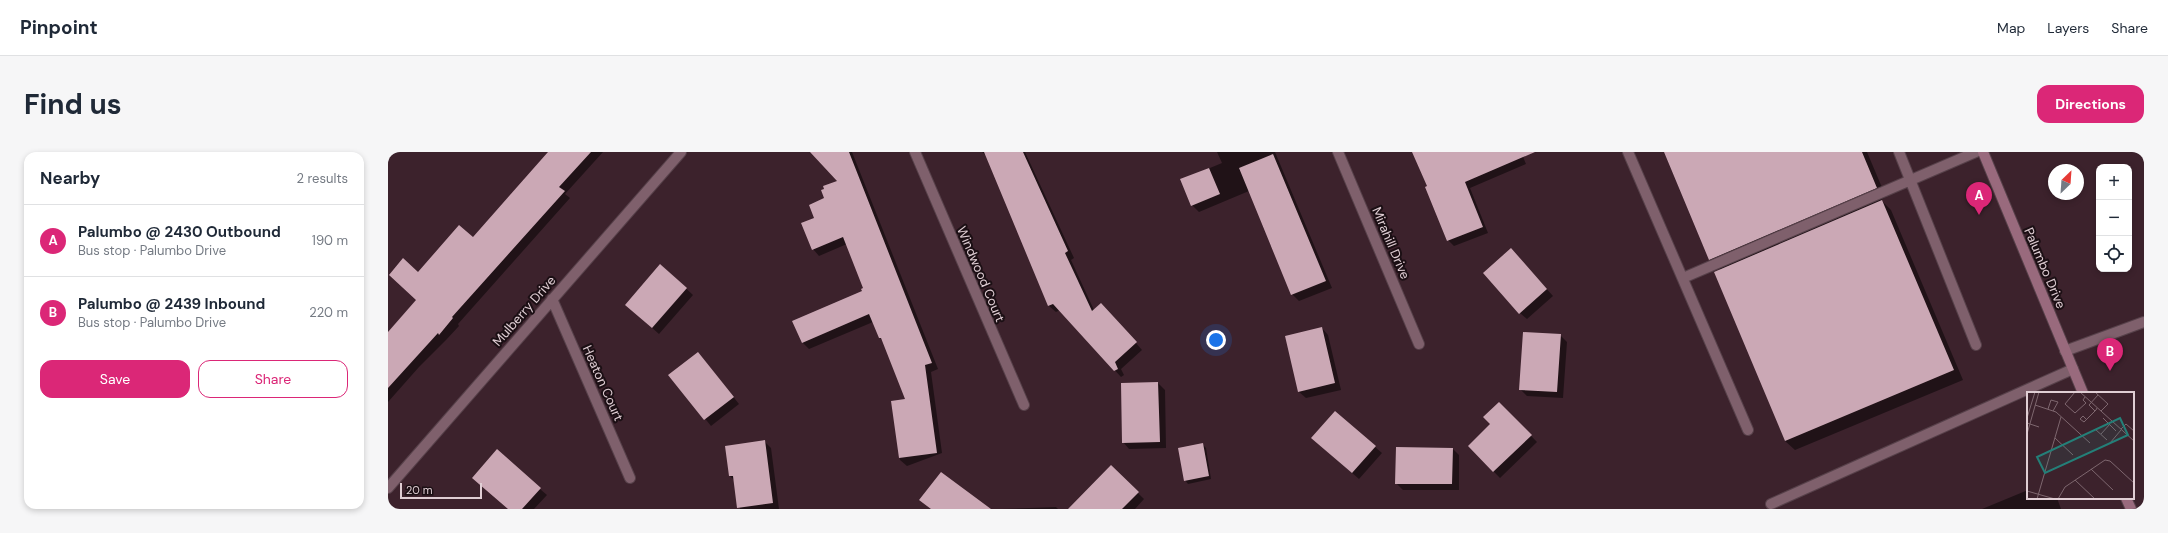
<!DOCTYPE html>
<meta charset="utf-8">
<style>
:root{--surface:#fff;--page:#f6f6f7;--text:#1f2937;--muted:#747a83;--line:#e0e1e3;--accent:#db2777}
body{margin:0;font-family:"DM Sans",sans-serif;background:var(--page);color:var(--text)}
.controls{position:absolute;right:12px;top:12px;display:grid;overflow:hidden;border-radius:8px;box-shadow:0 2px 6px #0003}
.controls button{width:36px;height:36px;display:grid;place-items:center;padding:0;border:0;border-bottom:1px solid var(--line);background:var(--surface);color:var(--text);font:20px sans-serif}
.compass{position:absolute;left:1660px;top:12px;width:36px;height:36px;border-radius:50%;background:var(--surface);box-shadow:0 2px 6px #0003;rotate:25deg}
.scale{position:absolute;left:12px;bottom:10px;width:82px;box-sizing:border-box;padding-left:4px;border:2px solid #e0ced4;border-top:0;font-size:11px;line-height:14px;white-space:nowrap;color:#e0ced4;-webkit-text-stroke:3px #1b0f14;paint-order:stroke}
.you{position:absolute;left:828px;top:188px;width:14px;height:14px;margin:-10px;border:3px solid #fff;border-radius:50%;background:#1a73e8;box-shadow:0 0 0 6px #1a73e833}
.badge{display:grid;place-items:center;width:26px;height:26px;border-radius:50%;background:var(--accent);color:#fff;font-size:13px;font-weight:700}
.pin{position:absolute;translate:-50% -33px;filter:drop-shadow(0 1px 2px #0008)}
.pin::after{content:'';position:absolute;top:21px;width:14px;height:12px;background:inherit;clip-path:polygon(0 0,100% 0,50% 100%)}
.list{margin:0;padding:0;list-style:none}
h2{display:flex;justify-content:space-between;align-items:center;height:52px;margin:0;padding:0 16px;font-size:17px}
h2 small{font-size:13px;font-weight:400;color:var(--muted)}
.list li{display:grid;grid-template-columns:26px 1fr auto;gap:12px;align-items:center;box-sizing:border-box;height:72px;padding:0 16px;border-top:1px solid var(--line)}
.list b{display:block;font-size:15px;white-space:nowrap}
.list p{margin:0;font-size:13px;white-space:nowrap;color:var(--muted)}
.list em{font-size:13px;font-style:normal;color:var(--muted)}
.actions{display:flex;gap:8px;padding:12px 16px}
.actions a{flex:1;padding:9px 0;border:1px solid var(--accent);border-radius:12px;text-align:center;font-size:14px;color:var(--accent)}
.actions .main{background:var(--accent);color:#fff}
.icon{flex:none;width:22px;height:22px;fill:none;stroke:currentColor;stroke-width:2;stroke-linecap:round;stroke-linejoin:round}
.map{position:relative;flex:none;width:1756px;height:357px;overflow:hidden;border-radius:12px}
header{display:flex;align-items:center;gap:24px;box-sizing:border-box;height:56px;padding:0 20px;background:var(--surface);border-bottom:1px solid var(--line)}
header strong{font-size:19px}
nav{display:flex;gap:22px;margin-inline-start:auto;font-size:14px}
.intro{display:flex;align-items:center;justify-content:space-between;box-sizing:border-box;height:96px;padding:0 24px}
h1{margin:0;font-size:28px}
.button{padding:10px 18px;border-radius:12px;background:var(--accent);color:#fff;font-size:14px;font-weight:700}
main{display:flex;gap:24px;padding:0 24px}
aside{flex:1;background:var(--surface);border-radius:12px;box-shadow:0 2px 6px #0003}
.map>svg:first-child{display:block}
</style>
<header>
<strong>Pinpoint</strong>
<nav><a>Map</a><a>Layers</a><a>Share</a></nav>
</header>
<div class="intro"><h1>Find us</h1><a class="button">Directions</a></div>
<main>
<aside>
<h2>Nearby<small>2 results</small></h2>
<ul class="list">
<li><span class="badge">A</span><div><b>Palumbo @ 2430 Outbound</b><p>Bus stop · Palumbo Drive</p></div><em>190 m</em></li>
<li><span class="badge">B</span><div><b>Palumbo @ 2439 Inbound</b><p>Bus stop · Palumbo Drive</p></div><em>220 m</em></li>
</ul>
<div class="actions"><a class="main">Save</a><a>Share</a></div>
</aside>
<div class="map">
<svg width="1756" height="357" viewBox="0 0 1756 357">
<rect width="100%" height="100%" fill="#3c222c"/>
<!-- shadow -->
<path fill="#0007" d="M 161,0 L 215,0 L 177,42 L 182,46 L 70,172 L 71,174 L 58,188 L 31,215 L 0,250 L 0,181 L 29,148 L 30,121 L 85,87 Z
M 423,0 L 464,0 L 550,217 L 543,220 L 554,301 L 519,314 L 512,308 L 504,250 L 519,248 L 496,190 L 492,186 L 485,170 L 421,197 L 414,190 L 477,137 L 459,92 L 431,104 L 425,97 L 427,66 L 437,47 L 451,29 Z
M 594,0 L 637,0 L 686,106 L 683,108 L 706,158 L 720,159 L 754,198 L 733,217 L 736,223 L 733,225 L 672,158 L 668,160 L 661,154 L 599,4 Z
M 829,0 L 887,0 L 944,136 L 911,149 L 904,142 L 861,39 L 811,60 L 804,53 L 793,28 L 834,11 Z
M 1025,0 L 1133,0 L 1138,12 L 1082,36 L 1100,81 L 1066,94 L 1060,88 L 1040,35 Z
M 1277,0 L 1479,0 L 1498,45 L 1493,48 L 1503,58 L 1575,228 L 1407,298 L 1397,289 L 1332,118 L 1322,107 Z
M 1129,104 L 1165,144 L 1139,167 L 1132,161 Z
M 273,113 L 305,143 L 271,182 L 245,159 Z
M 934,176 L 940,183 L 953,238 L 918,246 L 911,240 Z
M 1172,183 L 1179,190 L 1175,246 L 1139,244 L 1132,237 Z
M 310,201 L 351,252 L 323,274 L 282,223 Z
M 770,231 L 777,238 L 778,296 L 741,297 L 735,290 Z
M 1111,251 L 1149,290 L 1112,326 L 1081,294 L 1103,272 Z
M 376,289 L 383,296 L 391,357 L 352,357 L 346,328 L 342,324 Z
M 814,292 L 818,296 L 823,327 L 800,332 L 797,328 Z
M 931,292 L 987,295 L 994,301 L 971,327 Z
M 1065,297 L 1071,303 L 1071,338 L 1015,338 L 1008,331 Z
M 723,315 L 756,347 L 747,357 L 694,357 Z
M 152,337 L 159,343 L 146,357 L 120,357 Z
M 1640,338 L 1640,346 L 1669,346 L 1673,357 L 1594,357 Z
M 668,355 L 670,357 L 614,357 Z"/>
<!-- building -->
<path fill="#cba8b5" d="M 160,0 L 203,0 L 171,35 L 177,39 L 64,165 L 65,166 L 51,183 L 50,181 L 0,236 L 0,180 L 28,148 L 1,123 L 15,106 L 30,120 L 71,73 L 85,85 Z
M 422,0 L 461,0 L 544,211 L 537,213 L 549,301 L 511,306 L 503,249 L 517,247 L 493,186 L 491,186 L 481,162 L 414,191 L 404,169 L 474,139 L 473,137 L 475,136 L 455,85 L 424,98 L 413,71 L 426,66 L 421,53 L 436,46 L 433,38 L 436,37 L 435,34 L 449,29 Z
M 596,0 L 635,0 L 680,99 L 677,101 L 704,159 L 713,151 L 749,190 L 727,210 L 730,217 L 726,219 L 665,152 L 660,154 Z
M 1024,0 L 1147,0 L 1077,30 L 1095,75 L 1059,89 L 1037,35 L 1039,34 Z
M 1276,0 L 1474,0 L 1489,36 L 1321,108 Z
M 885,2 L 938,129 L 903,143 L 851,16 Z
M 821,16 L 832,42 L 803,54 L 792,27 Z
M 1494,48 L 1566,218 L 1397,289 L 1326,120 Z
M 1123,96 L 1159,137 L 1131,162 L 1095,121 Z
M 272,112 L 299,136 L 264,176 L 237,153 Z
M 934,175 L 947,231 L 910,240 L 897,184 Z
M 1135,180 L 1173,182 L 1169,240 L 1131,238 Z
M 310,200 L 346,245 L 316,268 L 280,223 Z
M 770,230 L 772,290 L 734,291 L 733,231 Z
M 1111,250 L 1144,283 L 1105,320 L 1080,294 L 1102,272 L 1095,265 Z
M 947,259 L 988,294 L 964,321 L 923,286 Z
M 377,288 L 385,351 L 349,356 L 345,324 L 341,324 L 337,294 Z
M 815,291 L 821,324 L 796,329 L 790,296 Z
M 1008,295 L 1065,296 L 1064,332 L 1007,332 Z
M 109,297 L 153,336 L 134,357 L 120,357 L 84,326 Z
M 723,313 L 751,340 L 734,357 L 680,357 Z
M 553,320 L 603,357 L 543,357 L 531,348 Z"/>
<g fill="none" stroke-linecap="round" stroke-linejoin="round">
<defs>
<path id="lane" d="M 1240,0 L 1360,278
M 1511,0 L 1588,193
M 1295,126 L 1588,0
M 1677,199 L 1756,170
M 1383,352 L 1685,217"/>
<path id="street" d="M 527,0 L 636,253
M 950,0 L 1031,192
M 164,147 L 242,326
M 0,336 L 293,0"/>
<path id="secondary" d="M 1595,0 L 1695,241
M 1738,346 L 1743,357"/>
</defs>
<!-- lane casing -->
<use href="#lane" stroke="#57414a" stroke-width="12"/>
<!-- street casing -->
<use href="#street" stroke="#57414a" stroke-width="12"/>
<!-- secondary casing -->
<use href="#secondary" stroke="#57414a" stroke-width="12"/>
<!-- lane -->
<use href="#lane" stroke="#7f606c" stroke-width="10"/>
<!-- street -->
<use href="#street" stroke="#7f606c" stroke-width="10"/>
<!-- secondary -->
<use href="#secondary" stroke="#996a7d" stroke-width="10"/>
</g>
<g text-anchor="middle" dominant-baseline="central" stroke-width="4" stroke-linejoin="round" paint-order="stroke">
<!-- street labels -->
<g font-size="13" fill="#e0ced4" stroke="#1b0f14">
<text transform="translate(1003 91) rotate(67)">Mirahill Drive</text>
<text transform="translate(1657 116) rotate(67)">Palumbo Drive</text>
<text transform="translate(593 122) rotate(67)">Windwood Court</text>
<text transform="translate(136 159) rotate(-49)">Mulberry Drive</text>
<text transform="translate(215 231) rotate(66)">Heaton Court</text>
</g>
</g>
<!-- overview -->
<g transform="translate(1639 240)">
<rect width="107" height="107" fill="#3c222c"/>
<path fill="none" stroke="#7e676f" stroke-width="1" d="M 48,0 L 38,12 L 48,21 L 59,11 L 56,8 L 58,5M 53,0 L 107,49M 68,0 L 81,12 L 74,19M 8,13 L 29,20 L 63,51M 21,17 L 24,8 L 31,10 L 26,19M 68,19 L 62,13 L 71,3M 0,26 L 8,0M 76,26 L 89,39M 60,28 L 56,24 L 53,27 L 57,30 L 69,18 L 70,16M 0,31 L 12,35M 68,37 L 80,48M 94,37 L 99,32 L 107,39M 0,42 L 12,0M 74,42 L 83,32M 28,46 L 46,63M 83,51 L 94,38M 64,77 L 86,98M 48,88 L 68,107M 0,99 L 28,107M 10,107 L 34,25M 31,107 L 38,95 L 78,68 L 83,69 L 107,91"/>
<path fill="#247f78" fill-opacity="0.15" stroke="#247f78" stroke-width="2" d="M 93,26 L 101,43 L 18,81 L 10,65 Z"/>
<rect width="107" height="107" fill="none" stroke="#e0ced4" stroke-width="2"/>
</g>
</svg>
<div class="controls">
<button>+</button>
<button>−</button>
<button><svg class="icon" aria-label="locate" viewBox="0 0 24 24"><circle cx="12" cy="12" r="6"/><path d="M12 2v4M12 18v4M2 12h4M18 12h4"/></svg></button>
</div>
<svg class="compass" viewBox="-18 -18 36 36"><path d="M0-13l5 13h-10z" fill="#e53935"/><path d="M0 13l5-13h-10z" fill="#747a83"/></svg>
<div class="scale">20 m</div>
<div class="you"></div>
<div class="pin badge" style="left:1591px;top:63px">A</div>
<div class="pin badge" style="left:1722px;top:219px">B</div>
</div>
</main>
